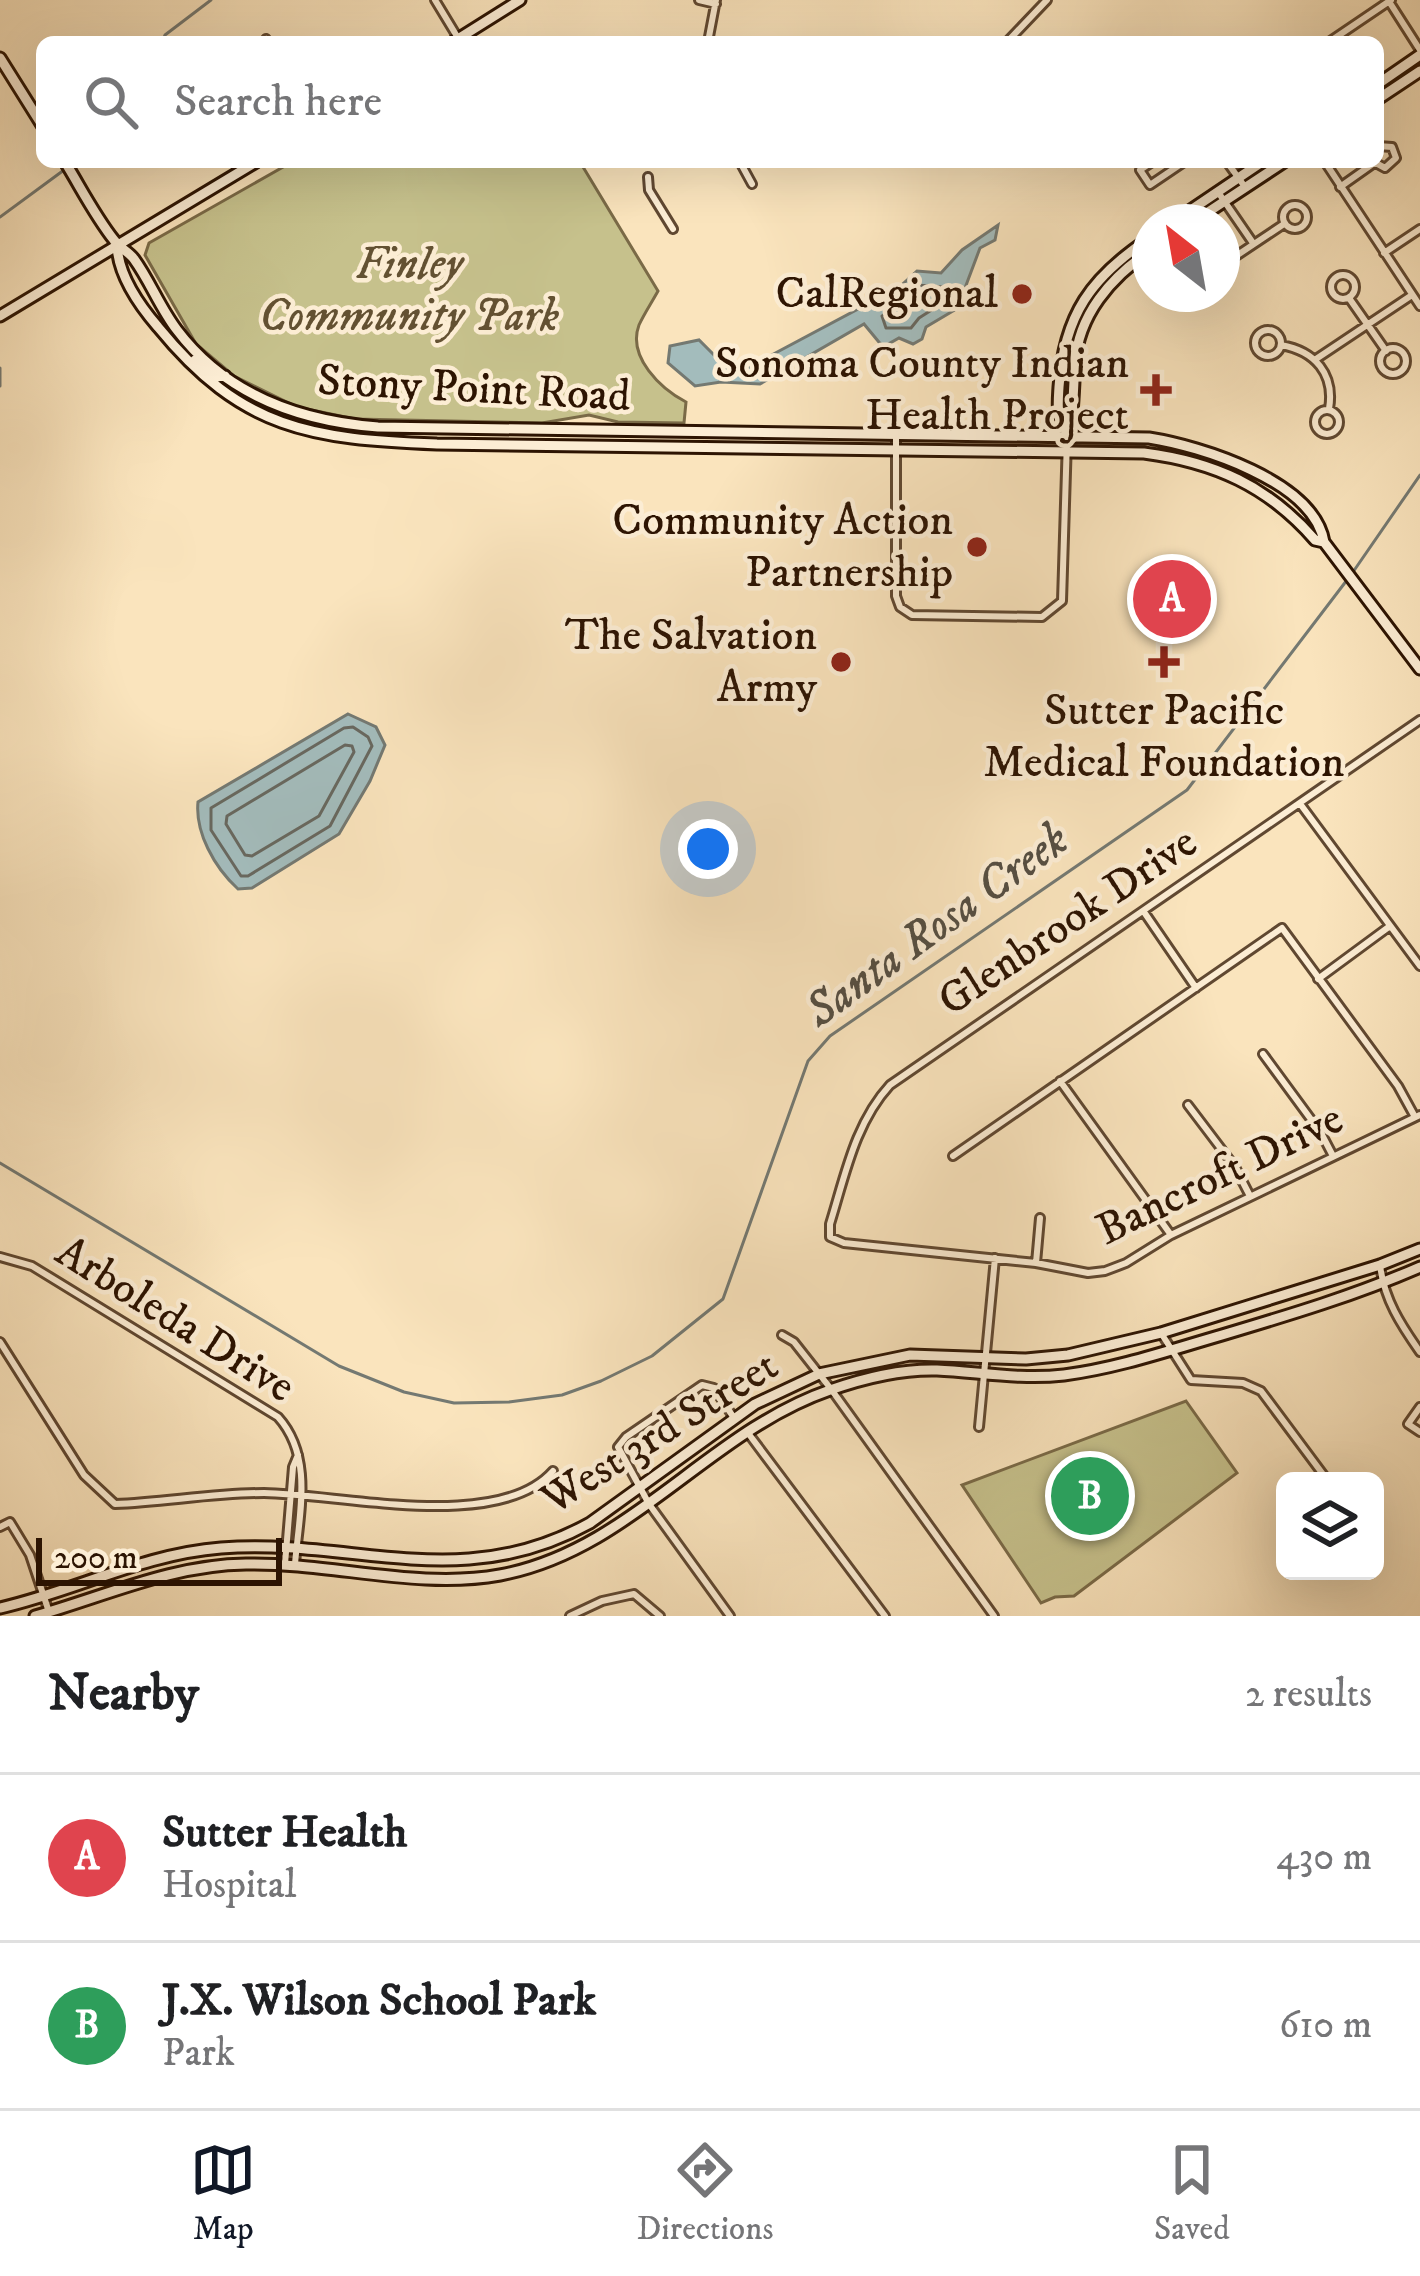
<!DOCTYPE html>
<style>
:root{--surface:#fff;--page:#f2f2f2;--text:#202124;--muted:#757577;--line:#e0e0e0;--accent:#111827}
body{margin:0;font-family:"IM FELL DW Pica",serif;background:var(--page);color:var(--text)}
.controls{position:absolute;right:36px;bottom:36px;display:grid;overflow:hidden;border-radius:18px;box-shadow:0 12px 48px #0002}
.controls button{width:108px;height:108px;display:grid;place-items:center;padding:0;border:0;border-bottom:3px solid var(--line);background:var(--surface);color:var(--text);font:60px sans-serif}
.compass{position:absolute;left:1132px;top:204px;width:108px;height:108px;border-radius:50%;background:var(--surface);box-shadow:0 12px 48px #0002;rotate:329deg}
.scale{position:absolute;left:36px;bottom:30px;width:246px;box-sizing:border-box;padding-left:12px;border:6px solid #2d1402;border-top:0;font-size:33px;line-height:42px;white-space:nowrap;color:#2d1402;-webkit-text-stroke:9px #fcedd4;paint-order:stroke}
.you{position:absolute;left:708px;top:849px;width:42px;height:42px;margin:-30px;border:9px solid #fff;border-radius:50%;background:#1a73e8;box-shadow:0 0 0 18px #1a73e833}
.badge{display:grid;place-items:center;width:78px;height:78px;border-radius:50%;background:var(--accent);color:#fff;font-size:39px;font-weight:700}
.pin{position:absolute;translate:-50% -50%;border:6px solid #fff;box-shadow:0 3px 12px #0006}
.list{margin:0;padding:0;list-style:none}
h2{display:flex;justify-content:space-between;align-items:center;height:156px;margin:0;padding:0 48px;font-size:51px}
h2 small{font-size:39px;font-weight:400;color:var(--muted)}
.list li{display:grid;grid-template-columns:78px 1fr auto;gap:36px;align-items:center;box-sizing:border-box;height:168px;padding:0 48px;border-top:3px solid var(--line)}
.list b{display:block;font-size:45px;white-space:nowrap}
.list p{margin:0;font-size:39px;white-space:nowrap;color:var(--muted)}
.list em{font-size:39px;font-style:normal;color:var(--muted)}
.icon{flex:none;width:66px;height:66px;fill:none;stroke:currentColor;stroke-width:2;stroke-linecap:round;stroke-linejoin:round}
.map{position:relative;flex:none;width:1420px;height:1616px;overflow:hidden}
.search{position:absolute;background:var(--surface);box-shadow:0 12px 48px #0002;left:36px;right:36px;top:36px;height:132px;display:flex;align-items:center;gap:30px;box-sizing:border-box;padding:0 42px;border-radius:18px;color:var(--muted);font-size:45px}
.sheet{height:492px;background:var(--surface)}
nav{display:flex;justify-content:space-around;align-items:center;box-sizing:border-box;height:168px;border-top:3px solid var(--line);background:var(--surface);font-size:33px;color:var(--muted)}
nav a{display:grid;justify-items:center;gap:6px}
nav .on{color:var(--accent)}
.map>svg:first-child{display:block}
</style>
<div class="map">
<svg width="1420" height="1616" viewBox="0 0 1420 1616">
<rect width="100%" height="100%" fill="#fae4bd"/>
<filter id="stains"><feTurbulence type="fractalNoise" baseFrequency=".00167" numOctaves="4"/><feColorMatrix values="0 0 0 0 .2 0 0 0 0 .09 0 0 0 0 .02 0 0 0 .5 -.17"/></filter>
<radialGradient id="worn" r=".72"><stop offset=".6" stop-color="#630" stop-opacity="0"/><stop offset="1" stop-color="#630" stop-opacity=".3"/></radialGradient>
<!-- green -->
<path fill="#c6c18c" stroke="#7a6a47" stroke-width="3" d="M 292,162 L 580,162 L 658,291 C 652,302 644,314 639,325 C 627,357 661,389 686,402 L 684,423 L 618,422 L 589,415 L 542,423 L 355,419 L 297,407 L 234,376 L 196,344 L 145,255 L 149,243 Z
M 1186,1401 L 1237,1473 L 1074,1596 L 1055,1597 L 1041,1603 L 962,1485 Z"/>
<!-- water -->
<path fill="#a3bcbc" stroke="#747972" stroke-width="3" d="M 998,225 L 995,240 L 980,248 L 962,296 L 954,301 L 958,308 L 926,327 L 922,339 L 913,344 L 899,338 L 883,347 L 864,324 L 760,384 L 721,382 L 695,386 L 668,363 L 670,346 L 699,340 L 734,375 L 862,307 L 884,301 L 917,271 L 941,273 L 962,250 Z
M 348,714 L 376,727 L 385,745 L 370,781 L 339,834 L 252,888 L 238,889 C 214,867 195,832 198,802 Z"/>
<g fill="none" stroke-linecap="round" stroke-linejoin="round">
<!-- shore -->
<path stroke="#68685f" stroke-width="3" d="M 917,285 L 943,287 L 941,304 L 919,318 L 911,328 L 886,328 L 882,316 L 904,302 Z
M 353,727 L 368,737 L 372,746 L 330,826 L 248,876 L 241,876 L 211,830 L 211,808 L 344,728 Z
M 345,745 L 352,746 L 354,752 L 319,816 L 252,856 L 245,855 L 226,824 L 227,816 Z"/>
<!-- stream -->
<path stroke="#747972" stroke-width="3" d="M 162,42 L 165,35 L 211,0
M 0,217 L 64,170
M 0,368 L 0,386
M 1353,572 L 1420,475
M 0,1163 L 339,1366 L 404,1392 L 454,1403 L 509,1402 L 562,1395 L 601,1381 L 652,1356 L 723,1299 L 808,1061 L 830,1036 L 1187,790 L 1347,580"/>
<defs>
<path id="street" d="M 435,0 L 458,38
M 699,0 L 716,4
M 1390,3 L 1420,50
M 266,39 L 268,42
M 708,42 L 716,0
M 1007,42 L 1047,0
M 1329,42 L 1391,0
M 740,162 L 752,184
M 1152,162 L 1140,170 L 1150,185 L 1184,162
M 1227,162 L 1245,187
M 1325,162 L 1420,306
M 1374,162 L 1385,168 L 1396,158 L 1392,147 L 1378,146
M 648,177 L 649,190 L 673,229
M 1340,187 L 1374,163
M 1218,192 L 1253,243
M1283 217a12 12 0 1 1 24 0a12 12 0 1 1-24 0Z
M 1384,253 L 1420,229
M 1224,264 L 1284,224
M1331 287a12 12 0 1 1 24 0a12 12 0 1 1-24 0Z
M 1222,281 L 1227,271 L 1223,263
M 1349,298 L 1386,351
M1255 343a13 13 0 1 1 26 0a13 13 0 1 1-26 0Z
M 1281,345 C 1315,351 1335,374 1329,409
M1380 361a13 13 0 1 1 26 0a13 13 0 1 1-26 0Z
M 1316,359 L 1412,295
M1315 422a12 12 0 1 1 24 0a12 12 0 1 1-24 0Z
M 896,434 L 896,596 L 900,607 L 912,615 L 1042,617 L 1062,601 L 1067,439
M 1420,720 L 890,1085 C 855,1123 845,1176 830,1224 L 830,1237 L 844,1243 L 1036,1263 L 1088,1273 L 1105,1271 L 1126,1263 L 1171,1235 L 1420,1115
M 1301,805 L 1420,966
M 1144,912 L 1196,988
M 1318,979 L 1390,926
M 1263,1054 L 1321,1133 L 1333,1156
M 1060,1081 L 1171,1235
M 1188,1105 L 1235,1167 L 1250,1196
M 953,1156 L 1282,928 L 1398,1086 L 1415,1117
M 0,1257 L 32,1266 L 278,1417 C 314,1457 299,1514 295,1564
M 1036,1263 L 1040,1218
M 1380,1265 C 1384,1299 1401,1325 1420,1352
M 1161,1333 L 1191,1380 L 1243,1383 L 1261,1391 L 1328,1481
M 782,1335 L 794,1342 L 831,1389 L 994,1616
M 0,1342 L 84,1475 L 115,1504 C 165,1502 214,1493 264,1493 C 342,1494 498,1533 553,1471
M 1420,1407 L 1408,1424 L 1420,1432
M 979,1427 L 995,1258
M 748,1433 L 885,1616
M 0,1527 L 10,1522 L 30,1555 L 49,1612
M 285,1564 L 293,1467 L 298,1455
M 570,1616 L 602,1601 L 634,1594 L 660,1616
M 730,1616 L 649,1504 L 618,1447 L 626,1437 L 702,1385 L 714,1388 L 734,1418"/>
<path id="secondary" d="M 453,42 L 520,0
M 0,58 L 42,125
M 1378,84 L 1420,55
M 1378,99 L 1420,71
M 65,162 C 81,188 95,216 114,240 C 119,248 128,251 134,259 C 150,281 160,308 177,330 C 226,395 300,421 378,427 L 1149,438 C 1200,446 1314,481 1324,542 L 1315,540 C 1268,486 1214,462 1144,453 L 437,444 C 311,439 242,430 158,327 C 139,305 118,274 117,245
M 1173,222 L 1262,162
M 1193,222 L 1284,162
M 0,316 L 256,162
M 195,360 L 215,377 L 225,376
M 1067,432 C 1056,419 1058,404 1059,387 C 1064,315 1091,277 1150,238
M 1067,438 C 1074,414 1073,390 1075,364 C 1078,315 1111,277 1150,251
M 1324,542 L 1420,669
M 0,1608 C 75,1591 143,1554 221,1548 C 356,1538 460,1595 590,1523 L 755,1404 L 819,1374 L 910,1355 L 1026,1359 L 1068,1355 L 1161,1333 L 1380,1265 L 1420,1249
M 35,1616 C 106,1596 171,1565 246,1564 C 330,1562 417,1590 500,1575 C 630,1551 708,1432 830,1390 C 864,1378 901,1369 937,1370 C 979,1372 1021,1380 1064,1375 C 1118,1368 1170,1350 1222,1335 C 1289,1315 1356,1295 1420,1267"/>
</defs>
<!-- street casing -->
<use href="#street" stroke="#604831" stroke-width="12"/>
<!-- secondary casing -->
<use href="#secondary" stroke="#2d1402" stroke-width="15"/>
<!-- street -->
<use href="#street" stroke="#fcedd4" stroke-width="6"/>
<!-- secondary -->
<use href="#secondary" stroke="#fcedd4" stroke-width="9"/>
</g>
<!-- markers -->
<g fill="#8f2418" stroke="#fcedd4" stroke-width="4.5">
<circle cx="1022" cy="294" r="12"/>
<path d="M1150 372h12v12h12v12h-12v12h-12v-12h-12v-12h12z"/>
<circle cx="977" cy="547" r="12"/>
<circle cx="841" cy="662" r="12"/>
<path d="M1158 644h12v12h12v12h-12v12h-12v-12h-12v-12h12z"/>
</g>
<g text-anchor="middle" dominant-baseline="central" stroke-width="9" stroke-linejoin="round" paint-order="stroke">
<!-- park labels -->
<g font-size="45" font-style="italic" fill="#635132" stroke="#fcedd4">
<text x="409" y="265">Finley<tspan x="409" dy="52">Community Park</tspan></text>
</g>
<!-- poi labels -->
<g font-size="45" fill="#2d1402" stroke="#fcedd4" text-anchor="end">
<text x="998" y="294">CalRegional</text>
<text x="1129" y="364">Sonoma County Indian<tspan x="1129" dy="52">Health Project</tspan></text>
<text x="953" y="521">Community Action<tspan x="953" dy="52">Partnership</tspan></text>
<text x="817" y="636">The Salvation<tspan x="817" dy="52">Army</tspan></text>
<text x="1164" y="711" text-anchor="middle">Sutter Pacific<tspan x="1164" dy="52">Medical Foundation</tspan></text>
</g>
<!-- street labels -->
<g font-size="45" fill="#2d1402" stroke="#fcedd4">
<text transform="translate(474 389) rotate(3)">Stony Point Road</text>
<text transform="translate(1068 922) rotate(-34)">Glenbrook Drive</text>
<text transform="translate(1220 1175) rotate(-26)">Bancroft Drive</text>
<text transform="translate(175 1320) rotate(32)">Arboleda Drive</text>
<text transform="translate(660 1433) rotate(-32)">West 3rd Street</text>
</g>
<!-- water labels -->
<g font-size="48" font-style="italic" fill="#564f43" stroke="#fcedd4">
<text transform="translate(937 926) rotate(-36)">Santa Rosa Creek</text>
</g>
</g>
<rect width="100%" height="100%" filter="url(#stains)"/>
<rect width="100%" height="100%" fill="url(#worn)"/>
</svg>
<div class="controls">
<button><svg class="icon" aria-label="layers" viewBox="0 0 24 24"><path d="M12 4l9 5-9 5-9-5zM3 14l9 5 9-5"/></svg></button>
</div>
<svg class="compass" viewBox="-18 -18 36 36"><path d="M0-13l5 13h-10z" fill="#e53935"/><path d="M0 13l5-13h-10z" fill="#757577"/></svg>
<div class="scale">200 m</div>
<div class="you"></div>
<div class="pin badge" style="left:1172px;top:599px;background:#e0444e">A</div>
<div class="pin badge" style="left:1090px;top:1496px;background:#2e9e5b">B</div>
<div class="search"><svg class="icon" aria-label="search" viewBox="0 0 24 24"><circle cx="10" cy="10" r="6"/><path d="M15 15l6 6"/></svg>Search here</div>
</div>
<section class="sheet">
<h2>Nearby<small>2 results</small></h2>
<ul class="list">
<li><span class="badge" style="background:#e0444e">A</span><div><b>Sutter Health</b><p>Hospital</p></div><em>430 m</em></li>
<li><span class="badge" style="background:#2e9e5b">B</span><div><b>J.X. Wilson School Park</b><p>Park</p></div><em>610 m</em></li>
</ul>
</section>
<nav>
<a class="on"><svg class="icon" aria-label="map" viewBox="0 0 24 24"><path d="M3 6l6-2 6 2 6-2v14l-6 2-6-2-6 2zM9 4v14M15 6v14"/></svg>Map</a>
<a><svg class="icon" aria-label="directions" viewBox="0 0 24 24"><path d="M12 3l9 9-9 9-9-9zM9 14v-3h6M13 9l2 2-2 2"/></svg>Directions</a>
<a><svg class="icon" aria-label="saved" viewBox="0 0 24 24"><path d="M7 4h10v16l-5-4-5 4z"/></svg>Saved</a>
</nav>
